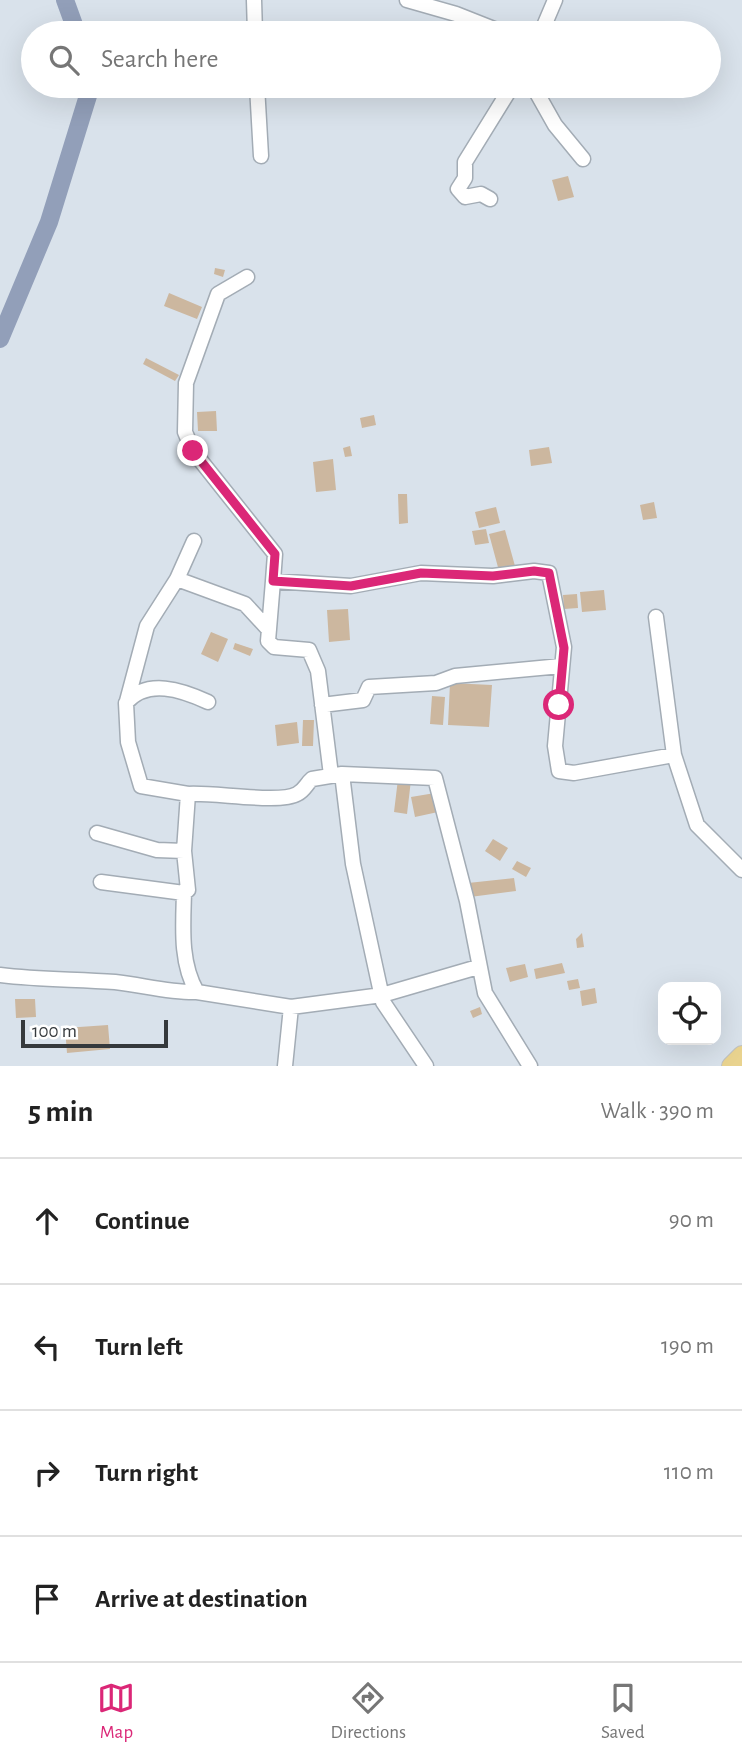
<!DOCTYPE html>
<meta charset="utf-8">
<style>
:root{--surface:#fff;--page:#f2f2f2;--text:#222;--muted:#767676;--line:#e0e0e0;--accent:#db2777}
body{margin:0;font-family:"Alegreya Sans",sans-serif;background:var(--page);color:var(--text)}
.controls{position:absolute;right:21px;bottom:21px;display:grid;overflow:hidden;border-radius:14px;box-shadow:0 7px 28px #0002}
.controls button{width:63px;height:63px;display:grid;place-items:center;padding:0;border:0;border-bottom:2px solid var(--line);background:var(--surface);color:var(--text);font:35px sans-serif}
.scale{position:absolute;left:21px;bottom:18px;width:147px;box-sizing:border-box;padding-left:7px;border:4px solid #35393c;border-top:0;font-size:19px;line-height:24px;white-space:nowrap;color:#35393c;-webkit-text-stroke:5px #fff;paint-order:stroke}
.stop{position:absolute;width:21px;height:21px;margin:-16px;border:5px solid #db2777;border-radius:50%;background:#fff}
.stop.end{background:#db2777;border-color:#fff;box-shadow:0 2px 7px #0008}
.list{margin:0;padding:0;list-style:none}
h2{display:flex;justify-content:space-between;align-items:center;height:91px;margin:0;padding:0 28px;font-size:30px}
h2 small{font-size:23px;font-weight:400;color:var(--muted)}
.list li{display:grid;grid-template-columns:46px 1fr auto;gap:21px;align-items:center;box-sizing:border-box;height:126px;padding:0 28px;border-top:2px solid var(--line)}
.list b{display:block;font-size:26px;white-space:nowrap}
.list em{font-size:23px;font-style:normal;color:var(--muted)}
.icon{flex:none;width:38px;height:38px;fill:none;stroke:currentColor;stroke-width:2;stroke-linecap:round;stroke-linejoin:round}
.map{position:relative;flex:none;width:742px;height:1066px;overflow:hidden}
.search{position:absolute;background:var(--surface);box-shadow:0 7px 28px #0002;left:21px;right:21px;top:21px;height:77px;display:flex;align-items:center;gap:18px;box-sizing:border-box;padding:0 24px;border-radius:38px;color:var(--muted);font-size:26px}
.sheet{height:595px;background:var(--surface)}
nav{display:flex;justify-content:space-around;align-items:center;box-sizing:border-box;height:98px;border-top:2px solid var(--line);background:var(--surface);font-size:19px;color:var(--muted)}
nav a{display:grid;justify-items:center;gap:4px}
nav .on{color:var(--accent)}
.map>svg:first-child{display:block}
</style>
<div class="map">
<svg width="742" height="1066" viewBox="0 0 742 1066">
<rect width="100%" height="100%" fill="#d9e2eb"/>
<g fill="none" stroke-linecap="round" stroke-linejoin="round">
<!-- river -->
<path stroke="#929fb9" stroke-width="18" d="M 65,0 L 77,33
M 0,339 L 49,222 L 91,86"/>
</g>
<!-- building -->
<path fill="#ccb79f" d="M 568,176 L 574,197 L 558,201 L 552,180 Z
M 215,268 L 225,270 L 223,277 L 214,274 Z
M 169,293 L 202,307 L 197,319 L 164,306 Z
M 146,358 L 179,375 L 175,381 L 143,364 Z
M 216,411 L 217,431 L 198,431 L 197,412 Z
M 374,415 L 376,425 L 362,428 L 360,418 Z
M 350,446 L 352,456 L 345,457 L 343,448 Z
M 549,447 L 552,463 L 531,466 L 529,450 Z
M 333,459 L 336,490 L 316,492 L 313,462 Z
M 398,494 L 407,494 L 408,523 L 399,524 Z
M 654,502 L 657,518 L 643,520 L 640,505 Z
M 496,507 L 500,523 L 479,528 L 475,512 Z
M 486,529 L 489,543 L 475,545 L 472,531 Z
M 505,530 L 515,566 L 499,571 L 489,534 Z
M 604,590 L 606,610 L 582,612 L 580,592 Z
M 577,594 L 578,608 L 564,609 L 563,595 Z
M 348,609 L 350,640 L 329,642 L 327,610 Z
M 211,632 L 228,639 L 218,662 L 201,654 Z
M 235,643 L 253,649 L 250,656 L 233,649 Z
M 450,683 L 492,685 L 489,727 L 448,725 Z
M 432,696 L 445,697 L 443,725 L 430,724 Z
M 303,720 L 314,720 L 313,746 L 302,746 Z
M 297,722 L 299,743 L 277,746 L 275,725 Z
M 398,779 L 411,780 L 407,814 L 394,812 Z
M 435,793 L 438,812 L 415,817 L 411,797 Z
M 493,839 L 508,848 L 500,861 L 485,851 Z
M 517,861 L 531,868 L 526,877 L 512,869 Z
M 514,878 L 516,891 L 470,897 L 468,883 Z
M 582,933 L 584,947 L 577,948 L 576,939 Z
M 562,963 L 565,973 L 536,979 L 534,969 Z
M 525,964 L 528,977 L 510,982 L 506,968 Z
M 578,979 L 580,988 L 569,990 L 567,981 Z
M 595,988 L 597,1003 L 582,1006 L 580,991 Z
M 15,999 L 35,999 L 36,1017 L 16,1018 Z
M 480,1007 L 482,1014 L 473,1018 L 470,1011 Z
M 108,1025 L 110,1049 L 67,1053 L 65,1028 Z"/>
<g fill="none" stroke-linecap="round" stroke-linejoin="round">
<defs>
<path id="minor" d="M 254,0 L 255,33
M 407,0 L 456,14 L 504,33
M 541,33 L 555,0
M 257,86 L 261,156
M 533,86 L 555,125 L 583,159
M 490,199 L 481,194 L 465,197 L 458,189 L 465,178 L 465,162 L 512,86
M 247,277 L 218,294 L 186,383 L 185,432 L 193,451 L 275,554 L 273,581
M 177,579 L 245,604 L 269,630
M 656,617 L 674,755
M 127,701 L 147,626 L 177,579 L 194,541
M 322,705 L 363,700 L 369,687 L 436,683 L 455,676 L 561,666
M 342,774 L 435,778 L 467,901 L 485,993 L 530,1066
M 331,775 L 318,671 L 309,650 L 274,647 L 268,641 L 273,581 L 351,586 L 421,573 L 493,576 L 534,571 L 549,573 L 564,647 L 555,746 L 559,771 L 574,773 L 674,755 L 697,825 L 742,870
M 188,794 C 213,792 280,804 297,794 C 305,790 306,784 312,779 L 342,774 L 353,864 L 383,1002 L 426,1066
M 97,833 L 157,850 L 184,851 L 188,890 L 184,893
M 184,851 L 188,794 L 141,786 L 128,742 L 126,703 C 147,678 182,690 208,702
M 0,975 C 40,980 77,979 115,982 C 143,985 170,993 197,992 C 180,963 183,927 184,893 L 101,882
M 197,992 L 291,1007 L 382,995 L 478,967
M 285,1066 L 291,1007"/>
<path id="major" d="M 731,1066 L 742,1055"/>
</defs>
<!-- minor casing -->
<use href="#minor" stroke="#a3acb5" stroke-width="17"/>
<!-- major casing -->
<use href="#major" stroke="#bec0c1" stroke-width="20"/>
<!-- minor -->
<use href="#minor" stroke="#fff" stroke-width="14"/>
<!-- major -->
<use href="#major" stroke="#e9d38f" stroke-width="18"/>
</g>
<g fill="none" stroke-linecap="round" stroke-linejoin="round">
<!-- route -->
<path stroke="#db2777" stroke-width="9" d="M 193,451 L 275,554 L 273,581 L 351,586 L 421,573 L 493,576 L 534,571 L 549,573 L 564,648 L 559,705"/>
</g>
</svg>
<div class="controls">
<button><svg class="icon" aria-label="locate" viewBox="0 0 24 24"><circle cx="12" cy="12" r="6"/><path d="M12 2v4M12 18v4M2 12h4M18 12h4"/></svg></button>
</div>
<div class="scale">100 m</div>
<div class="stop" style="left:559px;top:705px"></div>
<div class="stop end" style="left:193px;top:451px"></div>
<div class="search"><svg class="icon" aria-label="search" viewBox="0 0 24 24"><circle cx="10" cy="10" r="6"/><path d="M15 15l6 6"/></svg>Search here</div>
</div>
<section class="sheet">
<h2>5 min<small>Walk · 390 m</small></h2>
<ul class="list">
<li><svg class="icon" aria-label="ahead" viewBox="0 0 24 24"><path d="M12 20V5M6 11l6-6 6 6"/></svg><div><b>Continue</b></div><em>90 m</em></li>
<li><svg class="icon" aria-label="left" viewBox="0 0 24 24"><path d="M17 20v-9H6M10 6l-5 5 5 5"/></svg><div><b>Turn left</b></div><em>190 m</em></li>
<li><svg class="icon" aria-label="right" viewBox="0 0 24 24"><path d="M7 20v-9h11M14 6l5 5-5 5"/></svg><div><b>Turn right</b></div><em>110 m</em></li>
<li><svg class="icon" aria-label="arrive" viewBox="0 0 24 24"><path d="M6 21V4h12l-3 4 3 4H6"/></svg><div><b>Arrive at destination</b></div></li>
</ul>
</section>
<nav>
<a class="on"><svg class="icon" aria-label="map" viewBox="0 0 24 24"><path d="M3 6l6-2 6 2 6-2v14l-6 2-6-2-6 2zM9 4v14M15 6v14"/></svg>Map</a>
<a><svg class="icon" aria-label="directions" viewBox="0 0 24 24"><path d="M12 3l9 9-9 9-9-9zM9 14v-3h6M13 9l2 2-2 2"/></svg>Directions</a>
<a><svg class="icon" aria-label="saved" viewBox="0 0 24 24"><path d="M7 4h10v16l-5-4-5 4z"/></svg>Saved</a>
</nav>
